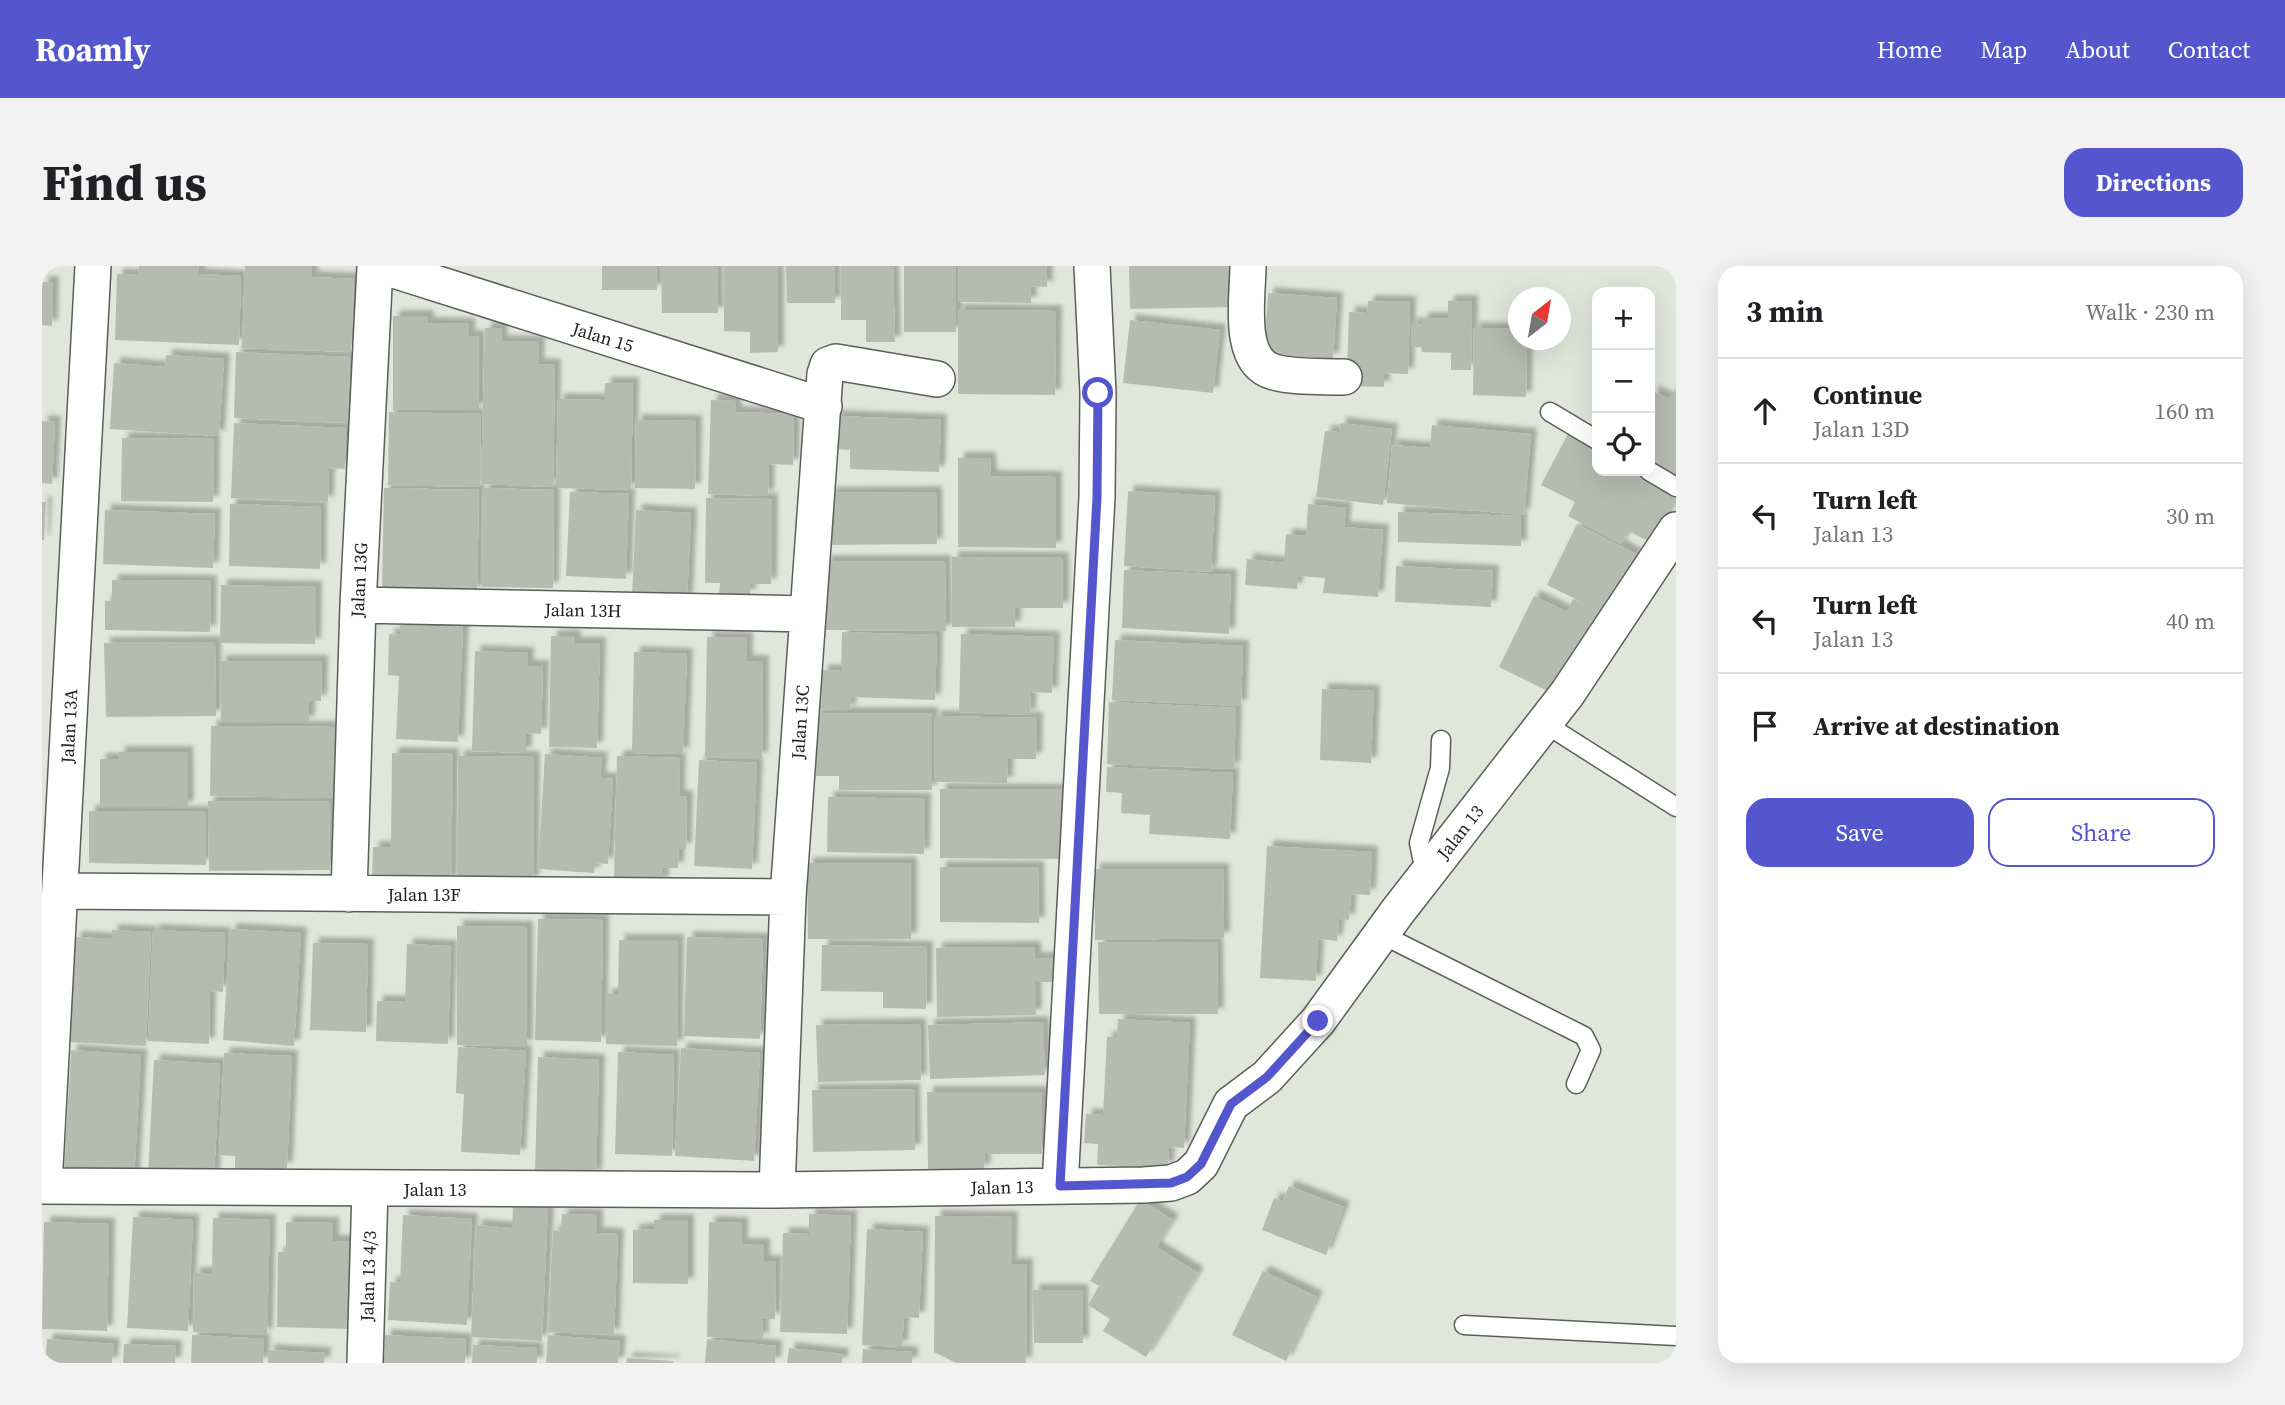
<!DOCTYPE html>
<meta charset="utf-8">
<style>
:root{--surface:#fff;--page:#f2f2f2;--text:#202124;--muted:#757577;--line:#e0e0e0;--accent:#5456cd}
body{margin:0;font-family:"Source Serif 4",serif;background:var(--page);color:var(--text)}
.controls{position:absolute;right:21px;top:21px;display:grid;overflow:hidden;border-radius:14px;box-shadow:0 7px 28px #0002}
.controls button{width:63px;height:63px;display:grid;place-items:center;padding:0;border:0;border-bottom:2px solid var(--line);background:var(--surface);color:var(--text);font:35px sans-serif}
.compass{position:absolute;left:1466px;top:21px;width:63px;height:63px;border-radius:50%;background:var(--surface);box-shadow:0 7px 28px #0002;rotate:31deg}
.stop{position:absolute;width:21px;height:21px;margin:-16px;border:5px solid #5456cd;border-radius:50%;background:#fff}
.stop.end{background:#5456cd;border-color:#fff;box-shadow:0 2px 7px #0008}
.list{margin:0;padding:0;list-style:none}
h2{display:flex;justify-content:space-between;align-items:center;height:91px;margin:0;padding:0 28px;font-size:30px}
h2 small{font-size:23px;font-weight:400;color:var(--muted)}
.list li{display:grid;grid-template-columns:46px 1fr auto;gap:21px;align-items:center;box-sizing:border-box;height:105px;padding:0 28px;border-top:2px solid var(--line)}
.list b{display:block;font-size:26px;white-space:nowrap}
.list p{margin:0;font-size:23px;white-space:nowrap;color:var(--muted)}
.list em{font-size:23px;font-style:normal;color:var(--muted)}
.actions{display:flex;gap:14px;padding:21px 28px}
.actions a{flex:1;padding:16px 0;border:2px solid var(--accent);border-radius:21px;text-align:center;font-size:24px;color:var(--accent)}
.actions .main{background:var(--accent);color:#fff}
.icon{flex:none;width:38px;height:38px;fill:none;stroke:currentColor;stroke-width:2;stroke-linecap:round;stroke-linejoin:round}
.map{position:relative;flex:none;width:1634px;height:1097px;overflow:hidden;border-radius:21px}
header{display:flex;align-items:center;gap:42px;box-sizing:border-box;height:98px;padding:0 35px;background:var(--accent);color:#fff}
header strong{font-size:33px}
nav{display:flex;gap:38px;margin-inline-start:auto;font-size:24px}
.intro{display:flex;align-items:center;justify-content:space-between;box-sizing:border-box;height:168px;padding:0 42px}
h1{margin:0;font-size:49px}
.button{padding:18px 32px;border-radius:21px;background:var(--accent);color:#fff;font-size:24px;font-weight:700}
main{display:flex;gap:42px;padding:0 42px}
aside{flex:1;background:var(--surface);border-radius:21px;box-shadow:0 7px 28px #0002}
.map>svg:first-child{display:block}
</style>
<header>
<strong>Roamly</strong>
<nav><a>Home</a><a>Map</a><a>About</a><a>Contact</a></nav>
</header>
<div class="intro"><h1>Find us</h1><a class="button">Directions</a></div>
<main>
<div class="map">
<svg width="1634" height="1097" viewBox="0 0 1634 1097">
<defs>
<filter id="shadow"><feDropShadow dx="6" dy="-6" stdDeviation="2" flood-color="#0004"/></filter>
</defs>
<rect width="100%" height="100%" fill="#e1e6db"/>
<!-- building -->
<path fill="#b6bbb0" filter="url(#shadow)" d="M 97,0 L 157,0 L 157,8 L 199,10 L 197,79 L 73,74 L 75,8 L 96,9 Z
M 203,0 L 270,0 L 270,11 L 312,13 L 309,86 L 200,82 Z
M 560,0 L 614,0 L 615,24 L 560,24 Z
M 619,0 L 675,0 L 676,47 L 620,47 Z
M 682,0 L 736,0 L 736,86 L 708,87 L 708,66 L 682,65 Z
M 744,0 L 793,0 L 793,37 L 745,37 Z
M 799,0 L 851,0 L 853,76 L 824,76 L 824,54 L 799,54 Z
M 862,0 L 914,0 L 914,66 L 862,66 Z
M 917,0 L 1005,0 L 1005,21 L 989,20 L 989,37 L 916,36 Z
M 1087,0 L 1194,0 L 1195,41 L 1088,43 Z
M 0,16 L 11,16 L 10,60 L 0,59 Z
M 1226,27 L 1295,32 L 1291,93 L 1222,89 Z
M 1326,35 L 1368,36 L 1366,108 L 1342,107 L 1342,121 L 1310,120 L 1305,106 L 1307,46 L 1325,47 Z
M 1406,35 L 1430,35 L 1429,104 L 1409,104 L 1409,87 L 1380,86 L 1379,81 L 1369,81 L 1369,58 L 1380,58 L 1380,52 L 1406,52 Z
M 916,44 L 1014,45 L 1013,129 L 916,128 Z
M 351,50 L 386,50 L 386,57 L 427,58 L 427,70 L 437,70 L 437,144 L 351,144 Z
M 1088,54 L 1178,64 L 1171,127 L 1081,117 Z
M 443,62 L 460,62 L 459,75 L 497,76 L 496,98 L 513,99 L 511,221 L 439,218 Z
M 1432,62 L 1476,63 L 1476,74 L 1485,74 L 1484,131 L 1431,129 Z
M 194,86 L 308,91 L 306,157 L 192,152 Z
M 124,89 L 182,93 L 177,170 L 68,163 L 72,97 L 123,101 Z
M 563,117 L 591,117 L 589,224 L 514,222 L 516,133 L 562,134 Z
M 1610,125 L 1627,133 L 1631,125 L 1634,126 L 1634,215 L 1608,202 Z
M 669,134 L 694,135 L 693,146 L 752,148 L 751,199 L 727,198 L 726,230 L 666,228 Z
M 347,146 L 439,148 L 438,221 L 346,219 Z
M 793,150 L 899,154 L 897,206 L 808,203 L 808,184 L 791,183 Z
M 594,154 L 654,155 L 653,223 L 593,222 Z
M 0,155 L 13,156 L 10,218 L 0,217 Z
M 192,157 L 304,162 L 303,203 L 287,202 L 286,236 L 189,232 Z
M 1298,157 L 1350,163 L 1341,239 L 1274,231 L 1283,165 L 1297,166 Z
M 1390,159 L 1489,168 L 1482,249 L 1345,237 L 1350,179 L 1388,182 Z
M 1527,166 L 1555,182 L 1555,205 L 1599,205 L 1634,223 L 1634,232 L 1610,277 L 1586,265 L 1579,278 L 1526,250 L 1533,236 L 1499,219 Z
M 80,172 L 172,173 L 171,236 L 79,235 Z
M 916,192 L 948,192 L 949,210 L 1014,211 L 1014,282 L 916,281 Z
M 342,222 L 437,224 L 435,326 L 340,324 Z
M 441,222 L 512,224 L 511,322 L 440,321 Z
M 1086,225 L 1173,230 L 1169,306 L 1082,300 Z
M 528,226 L 587,228 L 584,313 L 524,310 Z
M 894,226 L 895,278 L 788,279 L 787,227 Z
M 664,232 L 730,233 L 729,318 L 708,318 L 708,329 L 677,328 L 678,317 L 663,317 Z
M 0,236 L 4,236 L 2,274 L 0,274 Z
M 188,238 L 279,241 L 278,303 L 187,300 Z
M 1266,238 L 1304,242 L 1302,261 L 1341,264 L 1336,331 L 1281,327 L 1283,312 L 1256,310 L 1255,323 L 1203,319 L 1205,293 L 1242,297 L 1244,268 L 1264,270 Z
M 63,244 L 173,248 L 171,302 L 61,298 Z
M 594,244 L 649,247 L 645,334 L 590,331 Z
M 1356,246 L 1479,250 L 1479,280 L 1356,276 Z
M 1535,258 L 1594,288 L 1564,348 L 1505,319 Z
M 910,291 L 1021,292 L 1021,342 L 973,342 L 973,361 L 910,361 Z
M 783,295 L 903,295 L 904,365 L 783,364 Z
M 1354,300 L 1451,305 L 1449,341 L 1353,336 Z
M 1082,304 L 1189,309 L 1187,368 L 1080,362 Z
M 70,314 L 169,315 L 168,366 L 63,364 L 63,335 L 70,335 Z
M 179,319 L 274,321 L 273,378 L 178,377 Z
M 1492,330 L 1525,346 L 1531,333 L 1559,347 L 1518,431 L 1457,401 Z
M 358,359 L 421,361 L 416,476 L 354,473 L 357,410 L 346,409 L 347,368 L 358,369 Z
M 800,366 L 895,369 L 893,434 L 809,431 L 808,444 L 779,443 L 780,404 L 799,405 Z
M 919,368 L 1012,371 L 1010,427 L 989,426 L 988,449 L 917,446 Z
M 509,370 L 533,370 L 532,377 L 558,377 L 555,482 L 507,481 Z
M 665,371 L 705,372 L 705,395 L 721,395 L 720,492 L 663,491 Z
M 1073,374 L 1201,380 L 1199,440 L 1070,434 Z
M 173,376 L 174,450 L 64,451 L 62,377 Z
M 433,385 L 486,387 L 486,400 L 501,400 L 499,468 L 484,467 L 484,487 L 430,485 Z
M 592,386 L 645,388 L 641,488 L 590,487 Z
M 178,395 L 280,395 L 279,435 L 267,435 L 267,456 L 179,456 Z
M 1280,423 L 1332,425 L 1329,497 L 1278,494 Z
M 1067,436 L 1194,442 L 1192,503 L 1065,498 Z
M 773,447 L 890,447 L 890,524 L 797,524 L 797,510 L 774,510 Z
M 893,450 L 995,452 L 994,493 L 966,493 L 965,517 L 892,516 Z
M 169,460 L 293,461 L 292,532 L 168,530 Z
M 77,486 L 145,486 L 146,541 L 58,541 L 58,493 L 77,493 Z
M 350,487 L 411,488 L 409,616 L 330,614 L 331,581 L 349,581 Z
M 503,488 L 560,492 L 558,512 L 571,513 L 566,598 L 553,597 L 552,607 L 496,603 Z
M 416,490 L 492,491 L 491,616 L 415,615 Z
M 575,490 L 638,492 L 637,530 L 645,530 L 644,583 L 637,583 L 636,602 L 621,602 L 621,617 L 572,615 Z
M 657,494 L 715,497 L 710,603 L 652,600 Z
M 1065,501 L 1191,507 L 1188,573 L 1107,568 L 1108,549 L 1079,547 L 1080,527 L 1064,526 Z
M 898,523 L 1024,524 L 1024,593 L 898,592 Z
M 786,531 L 883,533 L 882,588 L 785,586 Z
M 166,535 L 287,535 L 288,604 L 167,605 Z
M 47,545 L 164,546 L 164,599 L 47,597 Z
M 1225,580 L 1330,586 L 1328,629 L 1309,628 L 1307,654 L 1297,653 L 1295,675 L 1276,673 L 1274,715 L 1218,712 Z
M 765,597 L 869,597 L 869,673 L 766,673 Z
M 898,601 L 996,601 L 997,657 L 898,656 Z
M 1052,603 L 1181,603 L 1182,672 L 1053,674 Z
M 496,653 L 561,654 L 559,776 L 493,774 Z
M 415,660 L 485,661 L 485,780 L 415,779 Z
M 188,663 L 259,667 L 252,780 L 181,774 Z
M 70,664 L 109,666 L 104,780 L 28,776 L 33,671 L 70,673 Z
M 111,664 L 183,667 L 181,726 L 168,725 L 167,778 L 106,775 Z
M 645,671 L 721,673 L 718,773 L 642,770 Z
M 577,674 L 636,674 L 635,780 L 564,778 L 564,728 L 576,728 Z
M 1056,676 L 1175,676 L 1176,748 L 1057,748 Z
M 271,677 L 326,678 L 324,766 L 268,764 Z
M 365,678 L 409,680 L 406,778 L 334,775 L 335,735 L 363,736 Z
M 780,679 L 885,681 L 884,743 L 841,742 L 841,726 L 779,725 Z
M 993,681 L 993,692 L 1012,692 L 1012,716 L 993,716 L 994,749 L 895,751 L 894,682 Z
M 1076,753 L 1148,757 L 1142,882 L 1127,881 L 1126,902 L 1055,899 L 1056,878 L 1042,877 L 1044,848 L 1061,849 L 1065,771 L 1075,771 Z
M 1001,756 L 1003,809 L 888,813 L 886,759 Z
M 878,758 L 879,814 L 776,816 L 774,759 Z
M 416,781 L 484,785 L 478,889 L 419,886 L 422,828 L 414,827 Z
M 639,782 L 718,787 L 712,895 L 633,890 Z
M 29,784 L 99,789 L 92,913 L 22,908 Z
M 576,786 L 632,789 L 630,890 L 573,888 Z
M 182,787 L 250,790 L 245,902 L 235,902 L 235,912 L 193,910 L 193,890 L 177,889 Z
M 496,791 L 557,794 L 554,910 L 493,908 Z
M 112,794 L 178,798 L 172,911 L 106,908 Z
M 872,823 L 873,884 L 771,886 L 770,824 Z
M 885,826 L 1000,826 L 1000,888 L 943,888 L 942,904 L 886,904 Z
M 1247,920 L 1302,941 L 1284,989 L 1220,964 L 1232,932 L 1241,935 Z
M 1098,934 L 1131,954 L 1114,981 L 1156,1007 L 1104,1091 L 1061,1065 L 1068,1053 L 1046,1039 L 1057,1020 L 1048,1015 Z
M 471,941 L 506,943 L 500,1075 L 429,1071 L 434,959 L 470,962 Z
M 520,948 L 555,949 L 555,967 L 576,968 L 572,1069 L 506,1066 L 511,964 L 519,965 Z
M 767,948 L 809,950 L 805,1068 L 738,1066 L 741,967 L 767,968 Z
M 361,949 L 430,953 L 425,1059 L 346,1054 L 348,1016 L 358,1017 Z
M 893,950 L 970,951 L 969,998 L 985,998 L 984,1097 L 914,1097 L 892,1086 Z
M 91,951 L 151,954 L 146,1065 L 85,1062 Z
M 171,952 L 228,954 L 225,1068 L 151,1066 L 152,1007 L 170,1007 Z
M 612,954 L 646,954 L 646,1018 L 591,1017 L 591,964 L 612,963 Z
M 2,956 L 67,958 L 65,1065 L 0,1063 Z
M 244,956 L 291,957 L 291,975 L 310,975 L 308,1063 L 235,1061 L 236,986 L 244,986 Z
M 667,956 L 700,957 L 700,978 L 722,978 L 722,995 L 734,995 L 733,1053 L 721,1053 L 721,1073 L 665,1071 Z
M 825,963 L 881,966 L 877,1052 L 862,1051 L 860,1081 L 820,1079 Z
M 1221,1005 L 1275,1031 L 1244,1095 L 1190,1069 Z
M 991,1024 L 1040,1024 L 1041,1077 L 992,1077 Z
M 150,1069 L 222,1073 L 221,1097 L 149,1097 Z
M 343,1069 L 424,1073 L 423,1097 L 342,1097 Z
M 506,1069 L 578,1075 L 576,1097 L 504,1097 Z
M 5,1073 L 72,1078 L 70,1097 L 3,1097 Z
M 665,1073 L 734,1080 L 733,1097 L 663,1097 Z
M 82,1078 L 134,1080 L 133,1097 L 81,1097 Z
M 431,1079 L 495,1082 L 495,1097 L 430,1097 Z
M 747,1082 L 801,1088 L 800,1097 L 745,1097 Z
M 821,1083 L 870,1086 L 870,1097 L 820,1097 Z
M 226,1084 L 283,1087 L 282,1097 L 226,1097 Z
M 585,1092 L 632,1095 L 631,1097 L 584,1097 Z"/>
<g fill="none" stroke-linecap="round" stroke-linejoin="round">
<defs>
<path id="service" d="M 1508,146 L 1555,174
M 1607,205 L 1634,221
M 1502,457 L 1634,541
M 1392,599 L 1380,592 L 1377,577 L 1398,502 L 1399,474
M 1339,668 L 1542,770 L 1549,784 L 1534,818
M 1422,1059 L 1634,1070"/>
<path id="minor" d="M 339,0 L 782,140
M 1206,0 C 1206,31 1194,96 1232,106 C 1253,112 1280,110 1302,111
M 316,339 L 766,348
M 18,625 L 746,631
M 307,628 L 316,339 L 333,0
M 0,920 L 735,924 L 1102,919 L 1129,917 L 1145,911 L 1159,898 L 1189,838 L 1225,811 L 1276,755 L 1356,645 L 1525,428 L 1634,264
M 2,920 L 51,0
M 1018,920 L 1055,231 L 1056,127 L 1050,0
M 735,924 L 746,631 L 783,108 L 786,99 L 794,96 L 895,113
M 323,1097 L 328,922"/>
</defs>
<!-- service casing -->
<use href="#service" stroke="#5b5f56" stroke-width="21"/>
<!-- minor casing -->
<use href="#minor" stroke="#5b5f56" stroke-width="38"/>
<!-- service -->
<use href="#service" stroke="#fff" stroke-width="18"/>
<!-- minor -->
<use href="#minor" stroke="#fff" stroke-width="35"/>
</g>
<g fill="none" stroke-linecap="round" stroke-linejoin="round">
<!-- route -->
<path stroke="#5456cd" stroke-width="9" d="M 1056,127 L 1055,231 L 1018,920 L 1129,917 L 1145,911 L 1159,898 L 1189,838 L 1225,811 L 1276,755"/>
</g>
<g text-anchor="middle" dominant-baseline="central" stroke-width="5" stroke-linejoin="round" paint-order="stroke">
<!-- street labels -->
<g font-size="18" fill="#20221e" stroke="#fff">
<text transform="translate(561 71) rotate(17)">Jalan 15</text>
<text transform="translate(317 314) rotate(-87)">Jalan 13G</text>
<text transform="translate(541 344) rotate(1)">Jalan 13H</text>
<text transform="translate(758 456) rotate(-86)">Jalan 13C</text>
<text transform="translate(27 460) rotate(-87)">Jalan 13A</text>
<text transform="translate(1418 566) rotate(-52)">Jalan 13</text>
<text x="382" y="628">Jalan 13F</text>
<text transform="translate(960 921) rotate(-1)">Jalan 13</text>
<text x="393" y="923">Jalan 13</text>
<text transform="translate(326 1010) rotate(-88)">Jalan 13 4/3</text>
</g>
</g>
</svg>
<div class="controls">
<button>+</button>
<button>−</button>
<button><svg class="icon" aria-label="locate" viewBox="0 0 24 24"><circle cx="12" cy="12" r="6"/><path d="M12 2v4M12 18v4M2 12h4M18 12h4"/></svg></button>
</div>
<svg class="compass" viewBox="-18 -18 36 36"><path d="M0-13l5 13h-10z" fill="#e53935"/><path d="M0 13l5-13h-10z" fill="#757577"/></svg>
<div class="stop" style="left:1056px;top:127px"></div>
<div class="stop end" style="left:1276px;top:755px"></div>
</div>
<aside>
<h2>3 min<small>Walk · 230 m</small></h2>
<ul class="list">
<li><svg class="icon" aria-label="ahead" viewBox="0 0 24 24"><path d="M12 20V5M6 11l6-6 6 6"/></svg><div><b>Continue</b><p>Jalan 13D</p></div><em>160 m</em></li>
<li><svg class="icon" aria-label="left" viewBox="0 0 24 24"><path d="M17 20v-9H6M10 6l-5 5 5 5"/></svg><div><b>Turn left</b><p>Jalan 13</p></div><em>30 m</em></li>
<li><svg class="icon" aria-label="left" viewBox="0 0 24 24"><path d="M17 20v-9H6M10 6l-5 5 5 5"/></svg><div><b>Turn left</b><p>Jalan 13</p></div><em>40 m</em></li>
<li><svg class="icon" aria-label="arrive" viewBox="0 0 24 24"><path d="M6 21V4h12l-3 4 3 4H6"/></svg><div><b>Arrive at destination</b></div></li>
</ul>
<div class="actions"><a class="main">Save</a><a>Share</a></div>
</aside>
</main>
